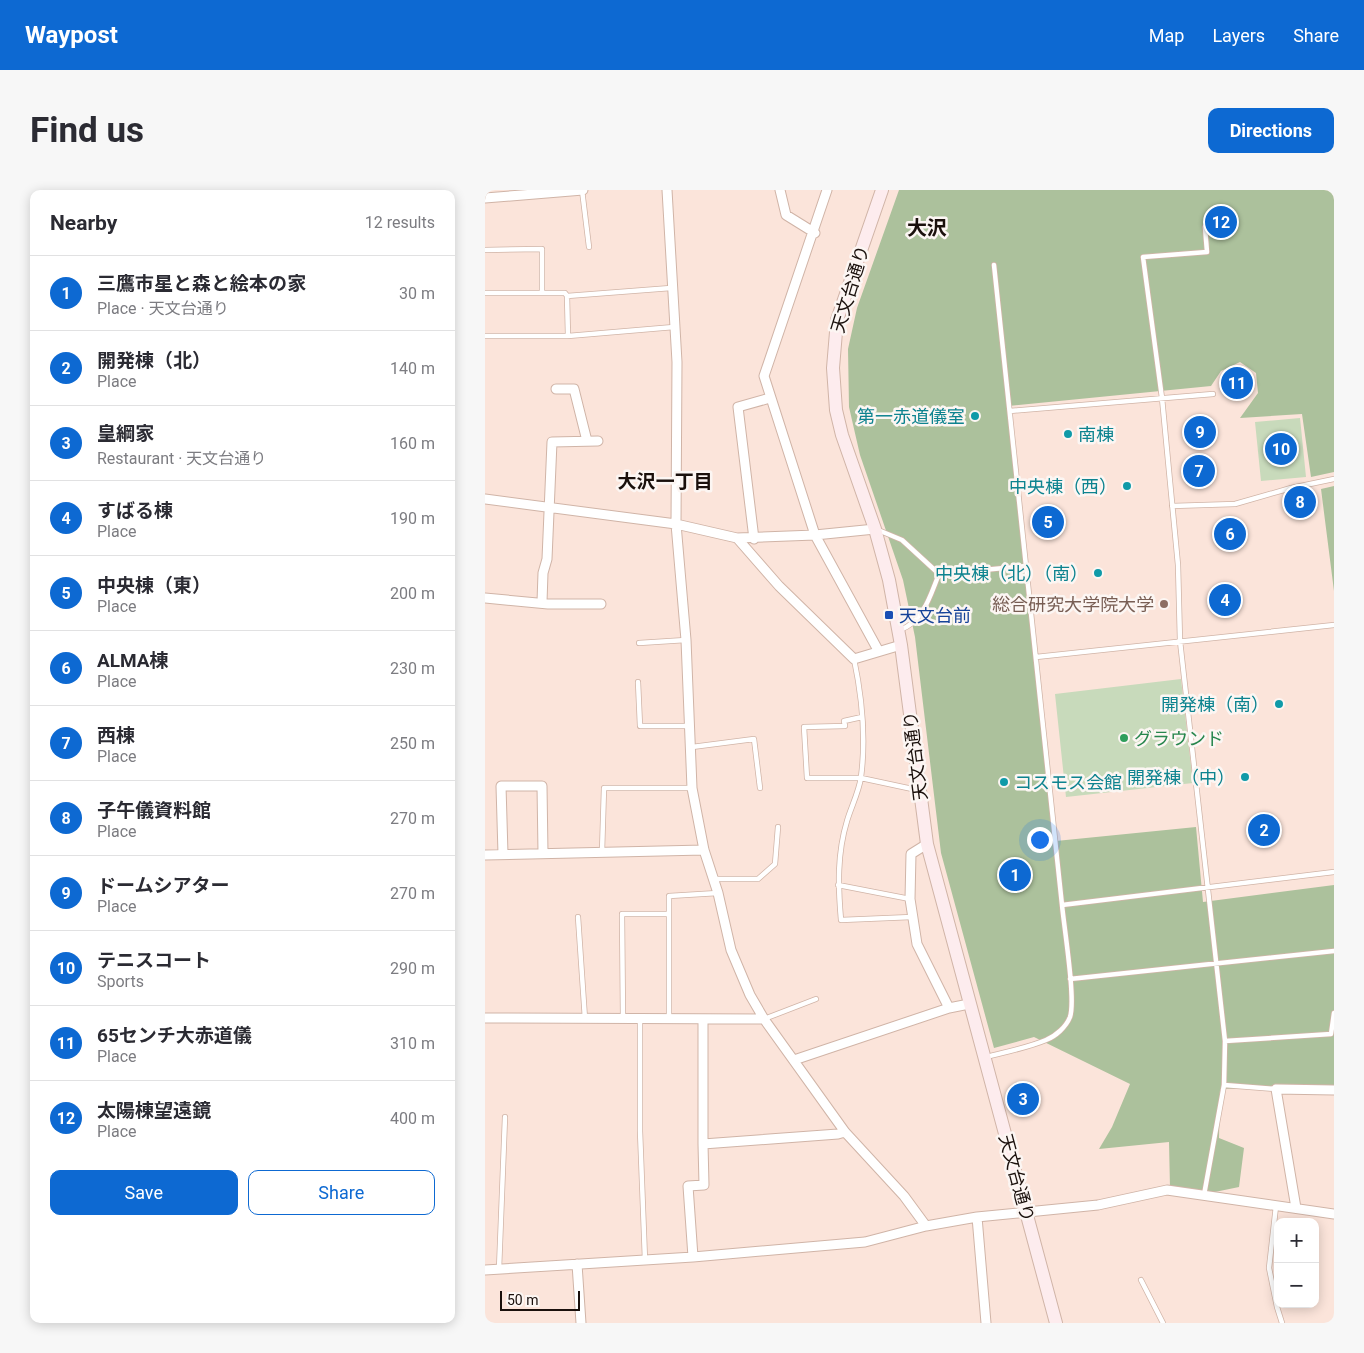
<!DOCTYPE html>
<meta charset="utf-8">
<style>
:root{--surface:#fff;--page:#f7f7f7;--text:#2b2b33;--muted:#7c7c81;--line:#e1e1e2;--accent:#0d69d2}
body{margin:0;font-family:Roboto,"Noto Sans JP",sans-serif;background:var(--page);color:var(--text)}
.controls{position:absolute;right:15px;bottom:15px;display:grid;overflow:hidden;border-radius:10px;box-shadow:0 2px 12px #0003}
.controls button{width:45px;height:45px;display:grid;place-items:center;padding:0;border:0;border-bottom:1px solid var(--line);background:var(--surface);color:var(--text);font:25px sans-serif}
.scale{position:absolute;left:15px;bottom:12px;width:80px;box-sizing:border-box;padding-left:5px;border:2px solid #1a100c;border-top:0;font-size:14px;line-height:18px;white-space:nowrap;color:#1a100c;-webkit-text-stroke:4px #fcf6f3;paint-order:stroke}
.you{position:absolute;left:554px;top:649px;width:18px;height:18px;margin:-12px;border:4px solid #fff;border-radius:50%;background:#1a73e8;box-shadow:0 0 0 8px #1a73e833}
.badge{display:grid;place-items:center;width:32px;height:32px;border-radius:50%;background:var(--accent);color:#fff;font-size:16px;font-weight:700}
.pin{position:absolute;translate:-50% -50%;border:2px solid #fff;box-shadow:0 1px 5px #0006}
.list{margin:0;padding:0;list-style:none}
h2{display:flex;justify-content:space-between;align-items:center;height:65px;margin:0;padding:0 20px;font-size:21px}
h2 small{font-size:16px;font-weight:400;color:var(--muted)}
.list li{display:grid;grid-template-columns:32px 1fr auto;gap:15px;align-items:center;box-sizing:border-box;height:75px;padding:0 20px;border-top:1px solid var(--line)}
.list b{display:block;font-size:19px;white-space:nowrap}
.list p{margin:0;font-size:16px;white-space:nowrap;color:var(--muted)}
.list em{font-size:16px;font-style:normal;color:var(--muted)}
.actions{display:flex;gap:10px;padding:15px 20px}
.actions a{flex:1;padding:11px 0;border:1px solid var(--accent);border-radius:10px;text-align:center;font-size:18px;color:var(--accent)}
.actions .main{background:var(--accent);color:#fff}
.map{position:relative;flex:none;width:849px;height:1133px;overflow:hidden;border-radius:10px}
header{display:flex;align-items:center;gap:30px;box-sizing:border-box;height:70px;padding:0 25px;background:var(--accent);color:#fff}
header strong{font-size:24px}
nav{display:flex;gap:28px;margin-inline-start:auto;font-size:18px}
.intro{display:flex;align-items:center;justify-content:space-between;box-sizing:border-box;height:120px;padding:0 30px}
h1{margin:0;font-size:35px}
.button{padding:12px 22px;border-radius:10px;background:var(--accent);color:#fff;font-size:18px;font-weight:700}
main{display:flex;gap:30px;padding:0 30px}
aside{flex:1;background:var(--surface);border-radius:10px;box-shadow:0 2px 12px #0003}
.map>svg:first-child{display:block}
</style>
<header>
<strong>Waypost</strong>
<nav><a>Map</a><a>Layers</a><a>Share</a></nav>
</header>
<div class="intro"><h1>Find us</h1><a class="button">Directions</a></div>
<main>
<aside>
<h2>Nearby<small>12 results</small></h2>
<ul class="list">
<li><span class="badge">1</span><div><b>三鷹市星と森と絵本の家</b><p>Place · 天文台通り</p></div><em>30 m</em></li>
<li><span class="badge">2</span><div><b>開発棟（北）</b><p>Place</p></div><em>140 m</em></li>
<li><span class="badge">3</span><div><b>皇綱家</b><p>Restaurant · 天文台通り</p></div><em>160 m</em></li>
<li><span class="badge">4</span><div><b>すばる棟</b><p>Place</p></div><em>190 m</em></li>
<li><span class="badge">5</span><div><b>中央棟（東）</b><p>Place</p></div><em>200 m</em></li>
<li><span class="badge">6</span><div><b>ALMA棟</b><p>Place</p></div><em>230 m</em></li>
<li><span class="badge">7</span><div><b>西棟</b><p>Place</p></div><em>250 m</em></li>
<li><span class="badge">8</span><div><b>子午儀資料館</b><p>Place</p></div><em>270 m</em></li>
<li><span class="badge">9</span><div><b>ドームシアター</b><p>Place</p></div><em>270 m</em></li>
<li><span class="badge">10</span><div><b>テニスコート</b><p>Sports</p></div><em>290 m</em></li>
<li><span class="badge">11</span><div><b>65センチ大赤道儀</b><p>Place</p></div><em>310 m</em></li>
<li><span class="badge">12</span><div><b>太陽棟望遠鏡</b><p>Place</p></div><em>400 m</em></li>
</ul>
<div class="actions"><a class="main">Save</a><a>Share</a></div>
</aside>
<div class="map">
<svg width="849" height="1133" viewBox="0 0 849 1133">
<rect width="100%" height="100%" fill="#fbe4da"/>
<!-- green -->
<path fill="#c8dabb" d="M 815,228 L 821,287 L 776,291 L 770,232 Z
M 696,489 L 708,593 L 581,607 L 570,504 Z"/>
<!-- forest -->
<path fill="#acc19c" d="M 414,0 L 849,0 L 849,282 L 826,287 L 817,224 L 755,228 L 773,203 L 771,183 L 755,172 L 736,181 L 726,196 L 524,216 L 571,651 L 711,637 L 718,712 L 849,695 L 849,895 L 735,899 L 734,948 L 759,958 L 754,997 L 720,1004 L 685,998 L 684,952 L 614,959 L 627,937 L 645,894 L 549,847 L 509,858 L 456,663 L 430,447 L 418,390 L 375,265 L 364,217 L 363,159 L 372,118 Z
M 849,296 L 849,401 L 836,299 Z"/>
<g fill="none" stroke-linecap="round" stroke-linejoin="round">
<defs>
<path id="service" d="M 97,0 L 104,57
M 0,60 L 57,59 L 57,103
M 509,75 L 577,715
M 0,103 L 80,103 L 82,106 L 186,98
M 82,106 L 83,146
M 0,146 L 83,146 L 189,137
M 525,221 L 728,204
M 687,316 L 750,314 L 806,298 L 849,289
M 393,340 L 417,350 L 454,384 L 541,376
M 415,440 C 439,431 445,406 454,384
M 154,453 L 201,450
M 551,467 L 849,435
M 369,469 C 377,507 381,549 376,587 C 374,602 366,617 362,631 C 352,664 353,696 356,730 L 427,727
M 153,492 L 155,536 L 204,536
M 377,527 L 359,531 L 360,536 L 319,537 L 322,588 L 376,588 L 432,600
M 207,557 L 269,549 L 275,598
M 117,662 L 119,598 L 207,598
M 229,689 L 273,689 L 290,674 L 293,637
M 353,695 L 425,709
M 93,727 L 100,829
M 585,789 L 849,761
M 138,828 L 137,724 L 184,724
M 184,828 L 184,706 L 233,703
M 155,829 L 155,941 L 160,1070
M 279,829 L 331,809
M 740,851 L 846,844 L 849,823
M 501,867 C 520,862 542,858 561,850 C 571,846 581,837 585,827 C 591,810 579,737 577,715 L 849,682
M 739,895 L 791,899
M 719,1005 L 739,895 L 740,851 L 695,451 L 693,375 L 677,208 L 658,67 L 722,62 L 720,37
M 791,1016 L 784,1078 L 792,1117 L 797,1133
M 14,1079 L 20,927
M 656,1090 L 678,1133"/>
<path id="minor" d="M 182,0 L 192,172 L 191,334 L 201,450 L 207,598 L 219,660 L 233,703 L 246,760 L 265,805 L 279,829 L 360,942 L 419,1006 L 441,1036
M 295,0 L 301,25 L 330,43
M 342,0 L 279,186 L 330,345 L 393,460
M 0,8 L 98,0
M 71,199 L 89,199 L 102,251
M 0,309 L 191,334 L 252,348 L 330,345 L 390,339
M 252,348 L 294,396 L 369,469 L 416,455
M 269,349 L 253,217 L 285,208
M 0,408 L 63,414 L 116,414
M 57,412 L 58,383 L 62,369 L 67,252 L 113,251
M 442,654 L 426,664 L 425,709 L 432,754 L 464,818
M 18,664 L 16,596 L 57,596 L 58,663
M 0,665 L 219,660
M 0,828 L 279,829
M 309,870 L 464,818 L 484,814
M 218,954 L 218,830
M 811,1018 L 791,899 L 849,900
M 492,1027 L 501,1133
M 208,1067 L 203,996 L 219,995 L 218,954 L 353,944 L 360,942
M 92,1074 L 96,1133
M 0,1080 L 208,1067 L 380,1052 L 441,1036 L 492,1027 L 613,1015 L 682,1000 L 849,1024"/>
<path id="secondary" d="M 397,0 L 352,130 L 348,178 L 351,220 L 357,245 L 390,339 L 404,390 L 416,455 L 442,654 L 571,1133"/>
</defs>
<!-- service casing -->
<use href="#service" stroke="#d0b4a7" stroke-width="6"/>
<!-- minor casing -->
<use href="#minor" stroke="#d0b4a7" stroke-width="11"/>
<!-- secondary casing -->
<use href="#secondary" stroke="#d0b4a7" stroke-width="14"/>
<!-- service -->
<use href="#service" stroke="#fff" stroke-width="4.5"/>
<!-- minor -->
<use href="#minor" stroke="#fff" stroke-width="9"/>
<!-- secondary -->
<use href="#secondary" stroke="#fdecee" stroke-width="12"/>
</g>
<!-- markers -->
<g fill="#0f9aa8" stroke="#fcf6f3" stroke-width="2">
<circle cx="490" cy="226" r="5"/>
<circle cx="583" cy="244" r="5"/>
<circle cx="642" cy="296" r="5"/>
<circle cx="613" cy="383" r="5"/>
<circle cx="794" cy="514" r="5"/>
<circle cx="760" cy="587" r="5"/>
<circle cx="519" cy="592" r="5"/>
</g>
<circle fill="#8d6e63" stroke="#fcf6f3" stroke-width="2" cx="679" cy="414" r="5"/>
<rect fill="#1a4fb4" stroke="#fcf6f3" stroke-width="2" x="399" y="420" width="10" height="10" rx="2.5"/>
<circle fill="#2e9e5b" stroke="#fcf6f3" stroke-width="2" cx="639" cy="548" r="5"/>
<g text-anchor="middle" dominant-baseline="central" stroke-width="5" stroke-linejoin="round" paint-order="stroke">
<!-- street labels -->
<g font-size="18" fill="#1a100c" stroke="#fcf6f3">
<text transform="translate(365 99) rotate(-73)">天文台通り</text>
<text transform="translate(430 566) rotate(-97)">天文台通り</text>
<text transform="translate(532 988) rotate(75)">天文台通り</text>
</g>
<!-- culture labels -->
<g font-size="18" fill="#0d838f" stroke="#fcf6f3" text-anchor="end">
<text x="480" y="226">第一赤道儀室</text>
<text x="593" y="244" text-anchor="start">南棟</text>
<text x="632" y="296">中央棟（西）</text>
<text x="603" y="383">中央棟（北）（南）</text>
<text x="784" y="514">開発棟（南）</text>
<text x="750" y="587">開発棟（中）</text>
<text x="529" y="592" text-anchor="start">コスモス会館</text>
</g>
<!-- education labels -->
<g font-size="18" fill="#785e54" stroke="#fcf6f3" text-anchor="end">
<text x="669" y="414">総合研究大学院大学</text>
</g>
<!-- transit labels -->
<g font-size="18" fill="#164399" stroke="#fcf6f3" text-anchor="start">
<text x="414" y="425">天文台前</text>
</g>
<!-- leisure labels -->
<g font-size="18" fill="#27864d" stroke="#fcf6f3" text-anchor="start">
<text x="649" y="548">グラウンド</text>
</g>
<!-- neighbourhood labels -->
<g font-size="19" font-weight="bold" fill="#1a100c" stroke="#fcf6f3">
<text x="180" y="291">大沢一丁目</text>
</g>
<!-- quarter labels -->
<g font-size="20" font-weight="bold" fill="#1a100c" stroke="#fcf6f3">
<text x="442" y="38">大沢</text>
</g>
</g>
</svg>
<div class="controls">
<button>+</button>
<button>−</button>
</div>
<div class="scale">50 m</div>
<div class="you"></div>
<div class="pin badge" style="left:530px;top:685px">1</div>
<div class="pin badge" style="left:779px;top:640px">2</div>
<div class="pin badge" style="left:538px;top:909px">3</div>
<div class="pin badge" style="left:740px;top:410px">4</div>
<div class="pin badge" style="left:563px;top:332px">5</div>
<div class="pin badge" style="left:745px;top:344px">6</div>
<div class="pin badge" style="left:714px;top:281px">7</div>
<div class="pin badge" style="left:815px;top:312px">8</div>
<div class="pin badge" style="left:715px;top:242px">9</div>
<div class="pin badge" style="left:796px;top:259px">10</div>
<div class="pin badge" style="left:752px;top:193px">11</div>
<div class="pin badge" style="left:736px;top:32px">12</div>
</div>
</main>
